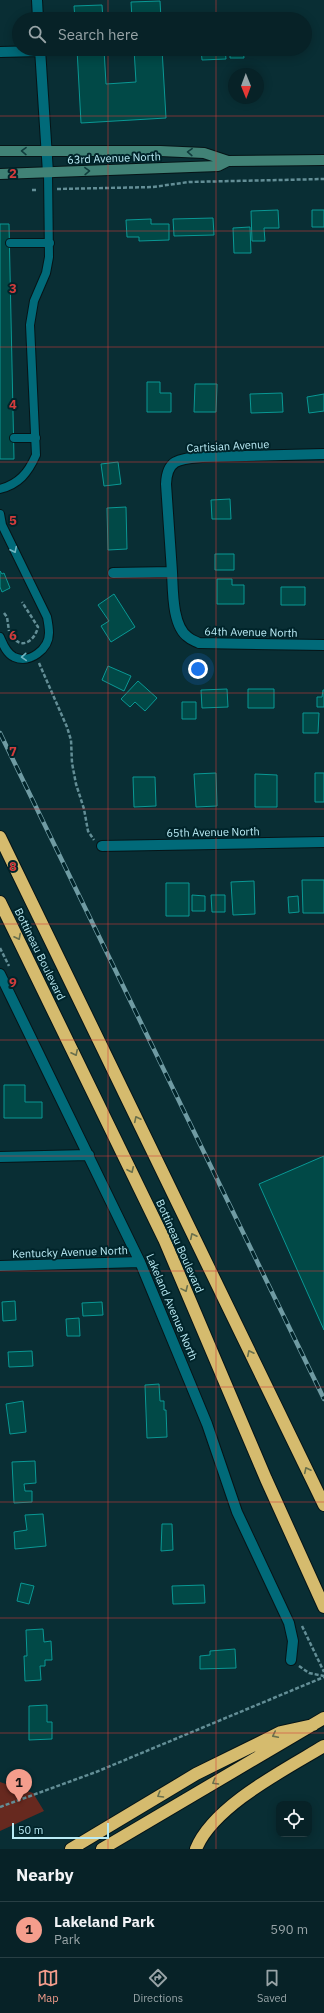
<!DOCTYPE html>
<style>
:root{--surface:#072227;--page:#102a2f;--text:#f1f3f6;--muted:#98a4a7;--line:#283f44;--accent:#f49d8c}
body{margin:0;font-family:"IBM Plex Sans",sans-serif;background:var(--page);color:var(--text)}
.controls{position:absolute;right:12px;bottom:12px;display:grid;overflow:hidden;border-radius:8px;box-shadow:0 2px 10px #0003}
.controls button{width:36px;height:36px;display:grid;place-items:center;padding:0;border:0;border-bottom:1px solid var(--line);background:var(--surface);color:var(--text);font:20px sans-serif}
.compass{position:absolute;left:228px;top:68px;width:36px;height:36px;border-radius:50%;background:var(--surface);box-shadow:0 2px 10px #0003;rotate:179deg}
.scale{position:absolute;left:12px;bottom:10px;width:97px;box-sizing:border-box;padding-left:4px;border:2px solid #baebf5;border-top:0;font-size:11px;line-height:14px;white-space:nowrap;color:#baebf5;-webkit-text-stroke:3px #00242a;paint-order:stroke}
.you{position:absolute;left:198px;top:669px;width:14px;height:14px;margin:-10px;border:3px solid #fff;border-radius:50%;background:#1a73e8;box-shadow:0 0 0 6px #1a73e833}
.badge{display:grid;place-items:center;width:26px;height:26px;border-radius:50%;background:var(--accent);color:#111;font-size:13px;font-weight:700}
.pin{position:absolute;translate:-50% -33px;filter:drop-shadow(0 1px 2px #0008)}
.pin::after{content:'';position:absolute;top:21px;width:14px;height:12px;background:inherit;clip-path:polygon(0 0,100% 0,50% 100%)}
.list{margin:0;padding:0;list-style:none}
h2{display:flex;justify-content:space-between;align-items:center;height:52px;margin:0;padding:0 16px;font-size:17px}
h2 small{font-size:13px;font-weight:400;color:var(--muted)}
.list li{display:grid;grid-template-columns:26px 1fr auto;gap:12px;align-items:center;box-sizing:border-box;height:56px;padding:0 16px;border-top:1px solid var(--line)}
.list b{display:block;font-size:15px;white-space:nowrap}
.list p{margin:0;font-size:13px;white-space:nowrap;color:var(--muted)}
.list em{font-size:13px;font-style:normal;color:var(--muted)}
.icon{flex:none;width:22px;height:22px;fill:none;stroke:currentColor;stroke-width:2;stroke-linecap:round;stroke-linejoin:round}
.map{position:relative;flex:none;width:324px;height:1849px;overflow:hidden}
.search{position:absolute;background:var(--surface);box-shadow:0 2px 10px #0003;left:12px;right:12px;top:12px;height:44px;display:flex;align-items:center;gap:10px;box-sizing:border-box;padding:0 14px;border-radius:22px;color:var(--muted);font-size:15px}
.sheet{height:108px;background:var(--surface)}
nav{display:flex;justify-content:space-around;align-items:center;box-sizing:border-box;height:56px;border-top:1px solid var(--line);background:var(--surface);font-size:11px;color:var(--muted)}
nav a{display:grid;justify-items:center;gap:2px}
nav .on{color:var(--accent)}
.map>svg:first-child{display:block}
</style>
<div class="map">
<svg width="324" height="1849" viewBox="0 0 324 1849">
<rect width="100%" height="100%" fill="#092e34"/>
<!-- green -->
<path fill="#67291f" d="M 0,1782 L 33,1793 L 44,1811 L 0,1831 Z"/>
<!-- building -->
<path fill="#014947" stroke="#0a9894" d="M 160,1 L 161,19 L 132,19 L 131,2 Z
M 102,5 L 103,19 L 75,19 L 74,6 Z
M 77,49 L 104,49 L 106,84 L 136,82 L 134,49 L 162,49 L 166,118 L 81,123 Z
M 201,49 L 225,49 L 226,59 L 202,60 Z
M 230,49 L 243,49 L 244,58 L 230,58 Z
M 275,49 L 295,49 L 295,54 L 275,55 Z
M 278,210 L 279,228 L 264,228 L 265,241 L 252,241 L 251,211 Z
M 312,210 L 324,210 L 324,227 L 312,227 Z
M 213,218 L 214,235 L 174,236 L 173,219 Z
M 151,219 L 151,224 L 169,224 L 169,240 L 139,241 L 139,237 L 127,237 L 126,220 Z
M 0,224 L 9,224 L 14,459 L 0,459 Z
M 250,227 L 251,253 L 234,253 L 233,228 Z
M 147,382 L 160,382 L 160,393 L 171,393 L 171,412 L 147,412 Z
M 195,384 L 217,384 L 216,412 L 194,412 Z
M 282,393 L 283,412 L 251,413 L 250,394 Z
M 324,394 L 324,411 L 309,413 L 307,397 Z
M 118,462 L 121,484 L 104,486 L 101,464 Z
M 230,499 L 231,519 L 212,519 L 211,500 Z
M 126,507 L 127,549 L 108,550 L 107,508 Z
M 215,554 L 234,554 L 234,570 L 215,570 Z
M 0,571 L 2,574 L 4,573 L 10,588 L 2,592 L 0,587 Z
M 217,579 L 232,579 L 232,585 L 244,585 L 244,604 L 217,604 Z
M 281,587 L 305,587 L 305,605 L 281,605 Z
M 114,594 L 135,627 L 111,642 L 101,626 L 109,621 L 98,605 Z
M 108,666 L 131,676 L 124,691 L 102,680 Z
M 138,681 L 157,698 L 145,711 L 135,702 L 130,707 L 121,699 Z
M 227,689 L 228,707 L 202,708 L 201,690 Z
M 248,689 L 274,689 L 274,708 L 248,708 Z
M 323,690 L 324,690 L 324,707 L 317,707 L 317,697 L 322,697 Z
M 182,702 L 196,702 L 196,719 L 182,719 Z
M 303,713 L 319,713 L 318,733 L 303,733 Z
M 216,773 L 217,806 L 196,807 L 194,774 Z
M 315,773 L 324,773 L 324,802 L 315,802 Z
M 255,774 L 277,775 L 277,807 L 255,807 Z
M 133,777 L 155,777 L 156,806 L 134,807 Z
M 302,880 L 324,880 L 324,913 L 303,913 Z
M 254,881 L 255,914 L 233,915 L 231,882 Z
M 166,883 L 189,883 L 189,916 L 166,916 Z
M 192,895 L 205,896 L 205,911 L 192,911 Z
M 211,895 L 225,895 L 225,912 L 212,912 Z
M 298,896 L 299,912 L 289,913 L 288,897 Z
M 4,1085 L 25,1085 L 25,1102 L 42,1102 L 42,1118 L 4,1118 Z
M 324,1156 L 324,1330 L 259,1184 Z
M 15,1301 L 16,1320 L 3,1321 L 2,1302 Z
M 102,1302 L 103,1315 L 83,1316 L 82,1303 Z
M 79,1318 L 80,1336 L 67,1336 L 66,1319 Z
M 32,1351 L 33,1366 L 9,1367 L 8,1352 Z
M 159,1384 L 160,1401 L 164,1401 L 164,1410 L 166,1410 L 167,1437 L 147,1438 L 145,1385 Z
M 23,1401 L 26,1432 L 10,1434 L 6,1404 Z
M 35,1461 L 36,1483 L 24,1484 L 25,1491 L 32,1491 L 32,1502 L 14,1503 L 12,1462 Z
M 43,1514 L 46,1546 L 15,1549 L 14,1532 L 27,1530 L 25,1515 Z
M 162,1524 L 172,1524 L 173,1550 L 161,1551 Z
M 21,1583 L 34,1586 L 29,1604 L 17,1601 Z
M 204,1585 L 205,1603 L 173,1604 L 172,1586 Z
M 43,1629 L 44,1642 L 51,1641 L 52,1660 L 45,1660 L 45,1666 L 40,1666 L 41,1680 L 25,1681 L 24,1656 L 27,1656 L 26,1630 Z
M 235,1649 L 236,1668 L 200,1669 L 200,1656 L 210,1655 L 210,1651 Z
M 47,1705 L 47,1722 L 52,1722 L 52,1739 L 29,1740 L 29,1706 Z"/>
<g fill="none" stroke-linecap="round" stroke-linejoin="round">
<defs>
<path id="lane" d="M 10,243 L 50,243
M 14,438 L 36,438
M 0,489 C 19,484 28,473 36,455 L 30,325 L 34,301 L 46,273 L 49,257 L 48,173
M 0,514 L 2,525 L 47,617 C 48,622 49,628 49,633 C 49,649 30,664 14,657 C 6,653 3,644 0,637"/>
<path id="street" d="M 37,0 L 38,19
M 40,49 L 48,173
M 0,52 L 40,51
M 172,572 L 166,484 C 167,459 179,459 202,457 L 324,454
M 113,573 L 172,572 C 173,590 172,626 188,637 C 191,640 195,641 199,643 L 324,645
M 102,846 L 324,842
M 0,974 L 140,1262 L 207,1424 L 237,1512 L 289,1623 L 293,1641 L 291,1660
M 0,1157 L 89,1155
M 0,1266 L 140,1262"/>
<path id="secondary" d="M 0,151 L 160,151 L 204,153 L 228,161 L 324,160
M 0,174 L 218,166 L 228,161"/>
<path id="highway" d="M 0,837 L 324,1505
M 0,902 L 164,1239 L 266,1479 L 324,1607
M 71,1849 L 196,1774 L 281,1732 L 313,1725
M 102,1849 L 324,1718
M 196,1849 C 213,1806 286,1769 324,1746"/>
</defs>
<!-- lane casing -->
<use href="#lane" stroke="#061417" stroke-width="10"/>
<!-- street casing -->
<use href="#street" stroke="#061417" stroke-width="12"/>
<!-- secondary casing -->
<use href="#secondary" stroke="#061417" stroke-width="12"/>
<!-- highway casing -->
<use href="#highway" stroke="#061417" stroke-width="14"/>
<!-- path -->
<path stroke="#638e96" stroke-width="2.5" stroke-dasharray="4 2" stroke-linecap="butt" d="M 57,189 L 153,187 L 189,182 L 324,179
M 32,190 L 38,190
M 4,613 L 7,617 L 9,631
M 12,636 C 22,651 35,640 38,627 L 22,602
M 39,663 L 67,727 L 71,740 L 72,763 L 76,784 L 84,809 L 88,831 L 94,840
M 0,948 L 9,966
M 302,1626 L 324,1672
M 299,1666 L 309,1673 L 324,1676
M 0,1807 L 96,1772 L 324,1677"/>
<!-- lane -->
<use href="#lane" stroke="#016a79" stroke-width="8"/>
<!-- street -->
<use href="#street" stroke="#016a79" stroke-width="10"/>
<!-- secondary -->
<use href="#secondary" stroke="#418276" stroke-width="10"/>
<!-- highway -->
<use href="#highway" stroke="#d5bb6e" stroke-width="12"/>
<defs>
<path id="rail" d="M 0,733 L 324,1399"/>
</defs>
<!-- rail casing -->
<use href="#rail" stroke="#6f9ba3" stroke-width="4.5"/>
<!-- rail -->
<use href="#rail" stroke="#00242a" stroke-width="3" stroke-dasharray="9" stroke-linecap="butt"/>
</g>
<!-- one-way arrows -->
<defs><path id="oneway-chevron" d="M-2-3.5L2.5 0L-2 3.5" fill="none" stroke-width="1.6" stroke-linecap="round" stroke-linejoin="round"/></defs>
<g stroke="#103c3d">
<use href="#oneway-chevron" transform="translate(24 151) rotate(-179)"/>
<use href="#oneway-chevron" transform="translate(190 152) rotate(-178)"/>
<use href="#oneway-chevron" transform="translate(87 171) rotate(-2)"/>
</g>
<g stroke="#70b7c3">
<use href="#oneway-chevron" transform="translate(14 550) rotate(64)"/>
<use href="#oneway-chevron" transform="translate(24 657) rotate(176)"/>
</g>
<g stroke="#6a704c">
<use href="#oneway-chevron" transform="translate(18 937) rotate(63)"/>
<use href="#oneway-chevron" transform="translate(75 1053) rotate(64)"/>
<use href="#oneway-chevron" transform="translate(137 1119) rotate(-116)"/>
<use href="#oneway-chevron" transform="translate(131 1170) rotate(65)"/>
<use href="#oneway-chevron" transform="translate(193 1236) rotate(-116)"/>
<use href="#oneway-chevron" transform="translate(185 1289) rotate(66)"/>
<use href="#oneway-chevron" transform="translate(250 1353) rotate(-116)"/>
<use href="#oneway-chevron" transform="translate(307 1470) rotate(-116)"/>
<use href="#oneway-chevron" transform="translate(275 1735) rotate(154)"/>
<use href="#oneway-chevron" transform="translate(215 1782) rotate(149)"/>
<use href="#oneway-chevron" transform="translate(160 1795) rotate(149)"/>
</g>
<!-- grid -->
<path fill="none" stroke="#d33c3c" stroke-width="1" stroke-opacity="0.55" d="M 108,0 L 108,19M 216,0 L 216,19M 108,49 L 108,1849M 216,49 L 216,1849M 0,116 L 324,116M 0,231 L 324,231M 0,347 L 324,347M 0,462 L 324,462M 0,578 L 324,578M 0,693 L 324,693M 0,809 L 324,809M 0,924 L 324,924M 0,1040 L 324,1040M 0,1156 L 324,1156M 0,1271 L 324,1271M 0,1387 L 324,1387M 0,1502 L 324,1502M 0,1618 L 324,1618M 0,1733 L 324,1733"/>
<g text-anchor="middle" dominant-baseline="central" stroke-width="4" stroke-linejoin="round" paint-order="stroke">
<!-- street labels -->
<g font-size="11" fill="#baebf5" stroke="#00242a">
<text transform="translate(114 158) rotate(-2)">63rd Avenue North</text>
<text transform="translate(228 446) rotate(-3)">Cartisian Avenue</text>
<text transform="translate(251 632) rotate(1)">64th Avenue North</text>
<text transform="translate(213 832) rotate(-1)">65th Avenue North</text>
<text transform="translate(40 954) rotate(64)">Bottineau Boulevard</text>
<text transform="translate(180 1246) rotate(66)">Bottineau Boulevard</text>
<text transform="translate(70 1252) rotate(-2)">Kentucky Avenue North</text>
<text transform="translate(172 1307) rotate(67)">Lakeland Avenue North</text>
</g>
</g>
<g font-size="13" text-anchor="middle" font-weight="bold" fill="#d33c3c" stroke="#00242a" stroke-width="4" stroke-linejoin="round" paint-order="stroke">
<text x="13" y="178">2</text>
<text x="13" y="293">3</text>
<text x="13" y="409">4</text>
<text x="13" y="525">5</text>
<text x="13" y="640">6</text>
<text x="13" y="756">7</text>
<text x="13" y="871">8</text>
<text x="13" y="987">9</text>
</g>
</svg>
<div class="controls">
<button><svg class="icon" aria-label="locate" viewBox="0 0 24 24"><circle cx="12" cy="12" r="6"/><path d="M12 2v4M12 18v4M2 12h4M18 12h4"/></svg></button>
</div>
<svg class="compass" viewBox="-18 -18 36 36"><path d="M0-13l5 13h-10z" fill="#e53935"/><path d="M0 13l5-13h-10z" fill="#98a4a7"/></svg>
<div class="scale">50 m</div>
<div class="you"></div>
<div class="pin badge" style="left:19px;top:1802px">1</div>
<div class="search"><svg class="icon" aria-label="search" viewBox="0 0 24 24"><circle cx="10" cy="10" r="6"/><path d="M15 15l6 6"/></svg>Search here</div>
</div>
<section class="sheet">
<h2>Nearby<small></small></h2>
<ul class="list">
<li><span class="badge">1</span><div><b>Lakeland Park</b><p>Park</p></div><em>590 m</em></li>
</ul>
</section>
<nav>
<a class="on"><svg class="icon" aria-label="map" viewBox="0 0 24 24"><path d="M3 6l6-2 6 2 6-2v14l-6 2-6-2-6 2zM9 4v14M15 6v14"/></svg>Map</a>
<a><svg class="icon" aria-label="directions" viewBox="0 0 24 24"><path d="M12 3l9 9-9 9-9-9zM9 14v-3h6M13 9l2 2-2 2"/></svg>Directions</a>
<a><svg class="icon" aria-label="saved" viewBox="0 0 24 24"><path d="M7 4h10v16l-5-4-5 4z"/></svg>Saved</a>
</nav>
